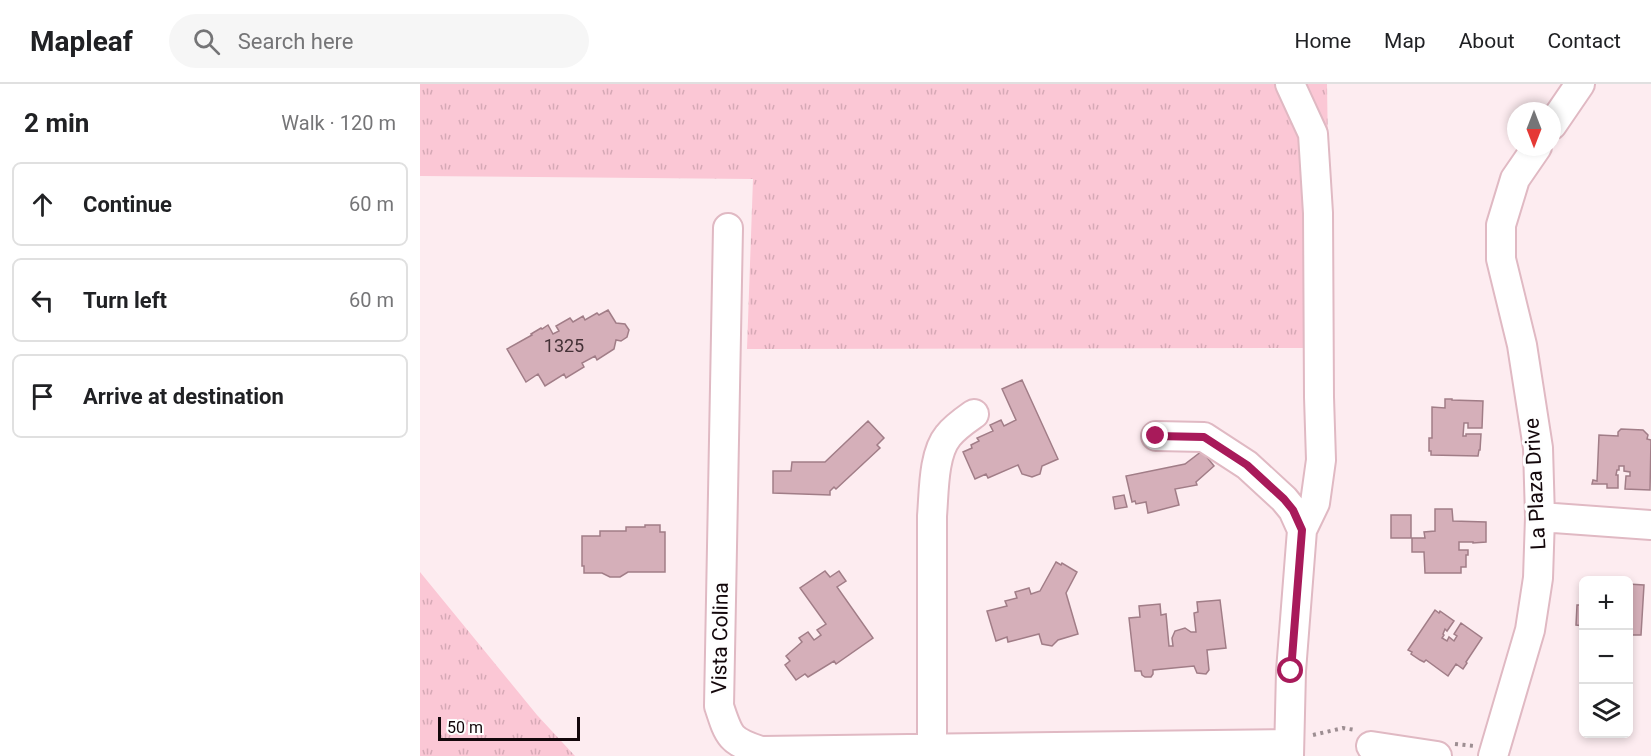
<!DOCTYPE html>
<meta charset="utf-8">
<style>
:root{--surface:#fff;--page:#f6f6f6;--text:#202124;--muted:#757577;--line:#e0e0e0}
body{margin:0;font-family:Roboto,sans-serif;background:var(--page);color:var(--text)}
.controls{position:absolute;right:18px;bottom:18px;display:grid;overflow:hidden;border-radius:9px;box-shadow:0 3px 9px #0003}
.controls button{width:54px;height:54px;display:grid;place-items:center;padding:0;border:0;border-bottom:2px solid var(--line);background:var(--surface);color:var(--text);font:30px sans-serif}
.compass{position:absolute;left:1087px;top:18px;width:54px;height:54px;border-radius:50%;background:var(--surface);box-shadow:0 3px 9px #0003;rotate:180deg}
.scale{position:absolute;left:18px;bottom:15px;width:142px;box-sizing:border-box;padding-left:6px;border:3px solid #13070b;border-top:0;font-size:16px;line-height:21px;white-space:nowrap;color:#13070b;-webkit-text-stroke:4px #fefefe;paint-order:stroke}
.stop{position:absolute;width:18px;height:18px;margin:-14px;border:4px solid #a81a5a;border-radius:50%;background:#fff}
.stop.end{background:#a81a5a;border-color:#fff;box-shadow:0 2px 6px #0008}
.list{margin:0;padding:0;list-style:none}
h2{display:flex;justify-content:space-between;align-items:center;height:78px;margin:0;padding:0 24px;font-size:26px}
h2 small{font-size:20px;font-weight:400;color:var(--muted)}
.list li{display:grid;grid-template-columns:39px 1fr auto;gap:18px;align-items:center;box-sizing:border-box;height:84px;margin:0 12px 12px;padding:0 12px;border:2px solid var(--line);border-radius:9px}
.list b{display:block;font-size:22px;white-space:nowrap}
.list em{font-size:20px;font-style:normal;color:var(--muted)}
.icon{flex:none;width:33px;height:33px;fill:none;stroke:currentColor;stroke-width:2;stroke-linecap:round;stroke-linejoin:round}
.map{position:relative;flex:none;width:1231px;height:672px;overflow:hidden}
header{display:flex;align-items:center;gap:36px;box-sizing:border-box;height:84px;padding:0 30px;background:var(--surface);border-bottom:2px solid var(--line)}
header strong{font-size:28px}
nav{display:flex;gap:33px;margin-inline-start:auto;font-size:21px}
.search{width:420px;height:54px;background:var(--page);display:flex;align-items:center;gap:15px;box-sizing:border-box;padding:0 21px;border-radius:33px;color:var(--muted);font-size:22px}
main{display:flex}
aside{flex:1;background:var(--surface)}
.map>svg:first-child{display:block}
</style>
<header>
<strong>Mapleaf</strong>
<div class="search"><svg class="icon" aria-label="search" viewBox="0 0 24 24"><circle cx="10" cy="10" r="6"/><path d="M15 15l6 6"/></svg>Search here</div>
<nav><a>Home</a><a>Map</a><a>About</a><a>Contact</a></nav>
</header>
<main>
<aside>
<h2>2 min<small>Walk · 120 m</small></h2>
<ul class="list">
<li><svg class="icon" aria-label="ahead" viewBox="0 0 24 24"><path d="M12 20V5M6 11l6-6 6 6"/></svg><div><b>Continue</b></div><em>60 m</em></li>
<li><svg class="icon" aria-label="left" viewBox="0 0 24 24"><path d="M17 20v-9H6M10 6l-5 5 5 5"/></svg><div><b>Turn left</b></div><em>60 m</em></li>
<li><svg class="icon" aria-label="arrive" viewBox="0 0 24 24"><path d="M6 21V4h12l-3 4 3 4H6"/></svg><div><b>Arrive at destination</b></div></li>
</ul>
</aside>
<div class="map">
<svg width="1231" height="672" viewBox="0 0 1231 672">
<defs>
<pattern id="grass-tufts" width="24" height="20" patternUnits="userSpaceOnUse" patternTransform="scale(1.5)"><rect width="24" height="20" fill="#fbc7d5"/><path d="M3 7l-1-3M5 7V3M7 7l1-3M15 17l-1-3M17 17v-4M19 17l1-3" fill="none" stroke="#d6a9b6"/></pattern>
</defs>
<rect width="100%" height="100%" fill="#fdecf0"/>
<!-- grass -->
<path fill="url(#grass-tufts)" d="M 0,0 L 907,0 L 911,264 L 327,265 L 333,95 L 0,92 Z
M 0,488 L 117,631 L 155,672 L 0,672 Z"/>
<!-- building -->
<path fill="#d5afb9" stroke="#a17d87" stroke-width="1.5" d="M 188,226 L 196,239 L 205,240 L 209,246 L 207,253 L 201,257 L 196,256 L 194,265 L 177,276 L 175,272 L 162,279 L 164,283 L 146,294 L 144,290 L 125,302 L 118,290 L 106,298 L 87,265 L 112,251 L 111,250 L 121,244 L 122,245 L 128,241 L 133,250 L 139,247 L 136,242 L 150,234 L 153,238 L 163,232 L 165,236 L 177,229 L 179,231 Z
M 602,296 L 638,375 L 622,382 L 620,390 L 612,393 L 602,390 L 598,381 L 568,394 L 566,390 L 555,395 L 543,368 L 552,364 L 551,361 L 559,357 L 557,354 L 573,347 L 570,341 L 581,336 L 584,342 L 596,336 L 582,305 Z
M 1025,315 L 1032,315 L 1032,316 L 1063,317 L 1062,344 L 1048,344 L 1048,339 L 1044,339 L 1043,352 L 1046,352 L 1046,350 L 1061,350 L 1060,366 L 1059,366 L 1058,372 L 1011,371 L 1011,367 L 1009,367 L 1009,354 L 1012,354 L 1012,323 L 1025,324 Z
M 448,337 L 464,354 L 457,361 L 460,364 L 416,405 L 414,403 L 410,407 L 410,411 L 353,409 L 353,387 L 371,387 L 372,378 L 405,378 Z
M 1201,345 L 1223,346 L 1228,351 L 1227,355 L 1231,356 L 1230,406 L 1205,405 L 1206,392 L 1210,392 L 1210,388 L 1204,387 L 1204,382 L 1199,382 L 1199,386 L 1197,386 L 1196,391 L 1198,391 L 1198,404 L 1187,404 L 1187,400 L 1172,400 L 1173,396 L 1177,397 L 1179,351 L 1198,352 L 1198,348 Z
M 782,367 L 794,382 L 776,398 L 777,401 L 755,405 L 759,421 L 728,429 L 726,418 L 716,420 L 715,417 L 712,418 L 706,392 L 765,380 Z
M 704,411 L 707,423 L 695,425 L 693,413 Z
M 1015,425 L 1032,425 L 1033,437 L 1066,438 L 1066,458 L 1053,459 L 1053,458 L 1039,458 L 1039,466 L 1048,466 L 1048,471 L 1046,471 L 1046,483 L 1041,483 L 1041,489 L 1005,489 L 1004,468 L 992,468 L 992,454 L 1005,454 L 1004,448 L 1015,447 Z
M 971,431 L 991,431 L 991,454 L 971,454 Z
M 225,441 L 240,441 L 240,448 L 245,448 L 245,488 L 208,488 L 200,493 L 190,493 L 182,489 L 164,489 L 164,482 L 162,482 L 162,452 L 180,452 L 180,447 L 206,447 L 206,443 L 225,443 Z
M 636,478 L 641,481 L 642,479 L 657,488 L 646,509 L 658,550 L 638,556 L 632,562 L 622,560 L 619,550 L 588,558 L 587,553 L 576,557 L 567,527 L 587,522 L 585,517 L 597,514 L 595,508 L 609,504 L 611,510 L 620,507 Z
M 405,487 L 410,493 L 419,487 L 426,497 L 417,503 L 453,554 L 416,580 L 414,577 L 388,593 L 385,590 L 376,596 L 365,581 L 370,577 L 366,572 L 382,558 L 379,554 L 388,548 L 394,556 L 401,551 L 397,546 L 406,540 L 380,504 Z
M 1208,500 L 1224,501 L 1221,551 L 1211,551 L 1211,561 L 1208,561 Z
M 800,516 L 806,564 L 787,566 L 789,586 L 786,590 L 777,589 L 774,582 L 733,586 L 733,590 L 731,593 L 725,593 L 722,591 L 721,587 L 715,587 L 709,534 L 720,533 L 719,522 L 740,520 L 741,531 L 746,530 L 749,562 L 753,562 L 752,554 L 755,547 L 765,544 L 771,548 L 776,548 L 774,529 L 778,528 L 777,518 Z
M 1157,521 L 1164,521 L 1164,542 L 1156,541 Z
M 1015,526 L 1019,529 L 1020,527 L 1034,537 L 1027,547 L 1025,545 L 1023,550 L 1024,551 L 1022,554 L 1027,557 L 1029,553 L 1034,557 L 1037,552 L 1034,550 L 1041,539 L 1062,554 L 1046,578 L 1047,579 L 1043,585 L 1036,580 L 1028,592 L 1006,576 L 1004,578 L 1000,576 L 991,570 L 992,568 L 988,566 Z"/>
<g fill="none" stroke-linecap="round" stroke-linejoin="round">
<defs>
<path id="minor" d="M 870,0 L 893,50 L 898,129 L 899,313 L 901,376 L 895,419 L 882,446
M 1132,41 L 1160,0
M 308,144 L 299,622 C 309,653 310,657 341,667 L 869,660
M 736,352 L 784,353 L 827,381 L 864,415 L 873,426 L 882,446 L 871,587 L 869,672
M 1120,433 L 1231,441
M 951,662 L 1017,672
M 512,664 L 512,432 C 514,409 513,370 528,352 C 535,343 544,337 554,330
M 1073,672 L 1110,546 L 1118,494 L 1120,433 L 1118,364 L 1102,261 L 1081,175 L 1081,141 L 1095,95 L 1117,63"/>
</defs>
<!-- minor casing -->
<use href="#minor" stroke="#e0b9c3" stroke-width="32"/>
<!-- path -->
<path stroke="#9d8e92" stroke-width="4" stroke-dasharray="3 4.5" stroke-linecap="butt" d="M 893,651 L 923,644 L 935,646
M 1035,660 L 1054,662"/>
<!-- minor -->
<use href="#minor" stroke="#fff" stroke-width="28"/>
</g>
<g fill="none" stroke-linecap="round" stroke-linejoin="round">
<!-- route -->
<path stroke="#a81a5a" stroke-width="8" d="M 736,352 L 784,353 L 827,381 L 864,415 L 873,426 L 882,446 L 871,587"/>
</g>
<g text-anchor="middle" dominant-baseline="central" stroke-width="6" stroke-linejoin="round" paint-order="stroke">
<!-- number labels -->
<g font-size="18" fill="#443136">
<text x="144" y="261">1325</text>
</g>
<!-- street labels -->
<g font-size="21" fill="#13070b" stroke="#fefefe">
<text transform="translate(1115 400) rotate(-93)">La Plaza Drive</text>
<text transform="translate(300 554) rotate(-89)">Vista Colina</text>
</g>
</g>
</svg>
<div class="controls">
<button>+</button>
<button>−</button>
<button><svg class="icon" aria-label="layers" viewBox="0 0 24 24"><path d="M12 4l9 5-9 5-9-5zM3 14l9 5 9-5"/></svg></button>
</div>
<svg class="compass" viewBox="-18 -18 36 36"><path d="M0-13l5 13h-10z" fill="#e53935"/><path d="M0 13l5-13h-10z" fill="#757577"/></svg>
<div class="scale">50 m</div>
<div class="stop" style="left:871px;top:587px"></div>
<div class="stop end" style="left:736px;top:352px"></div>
</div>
</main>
